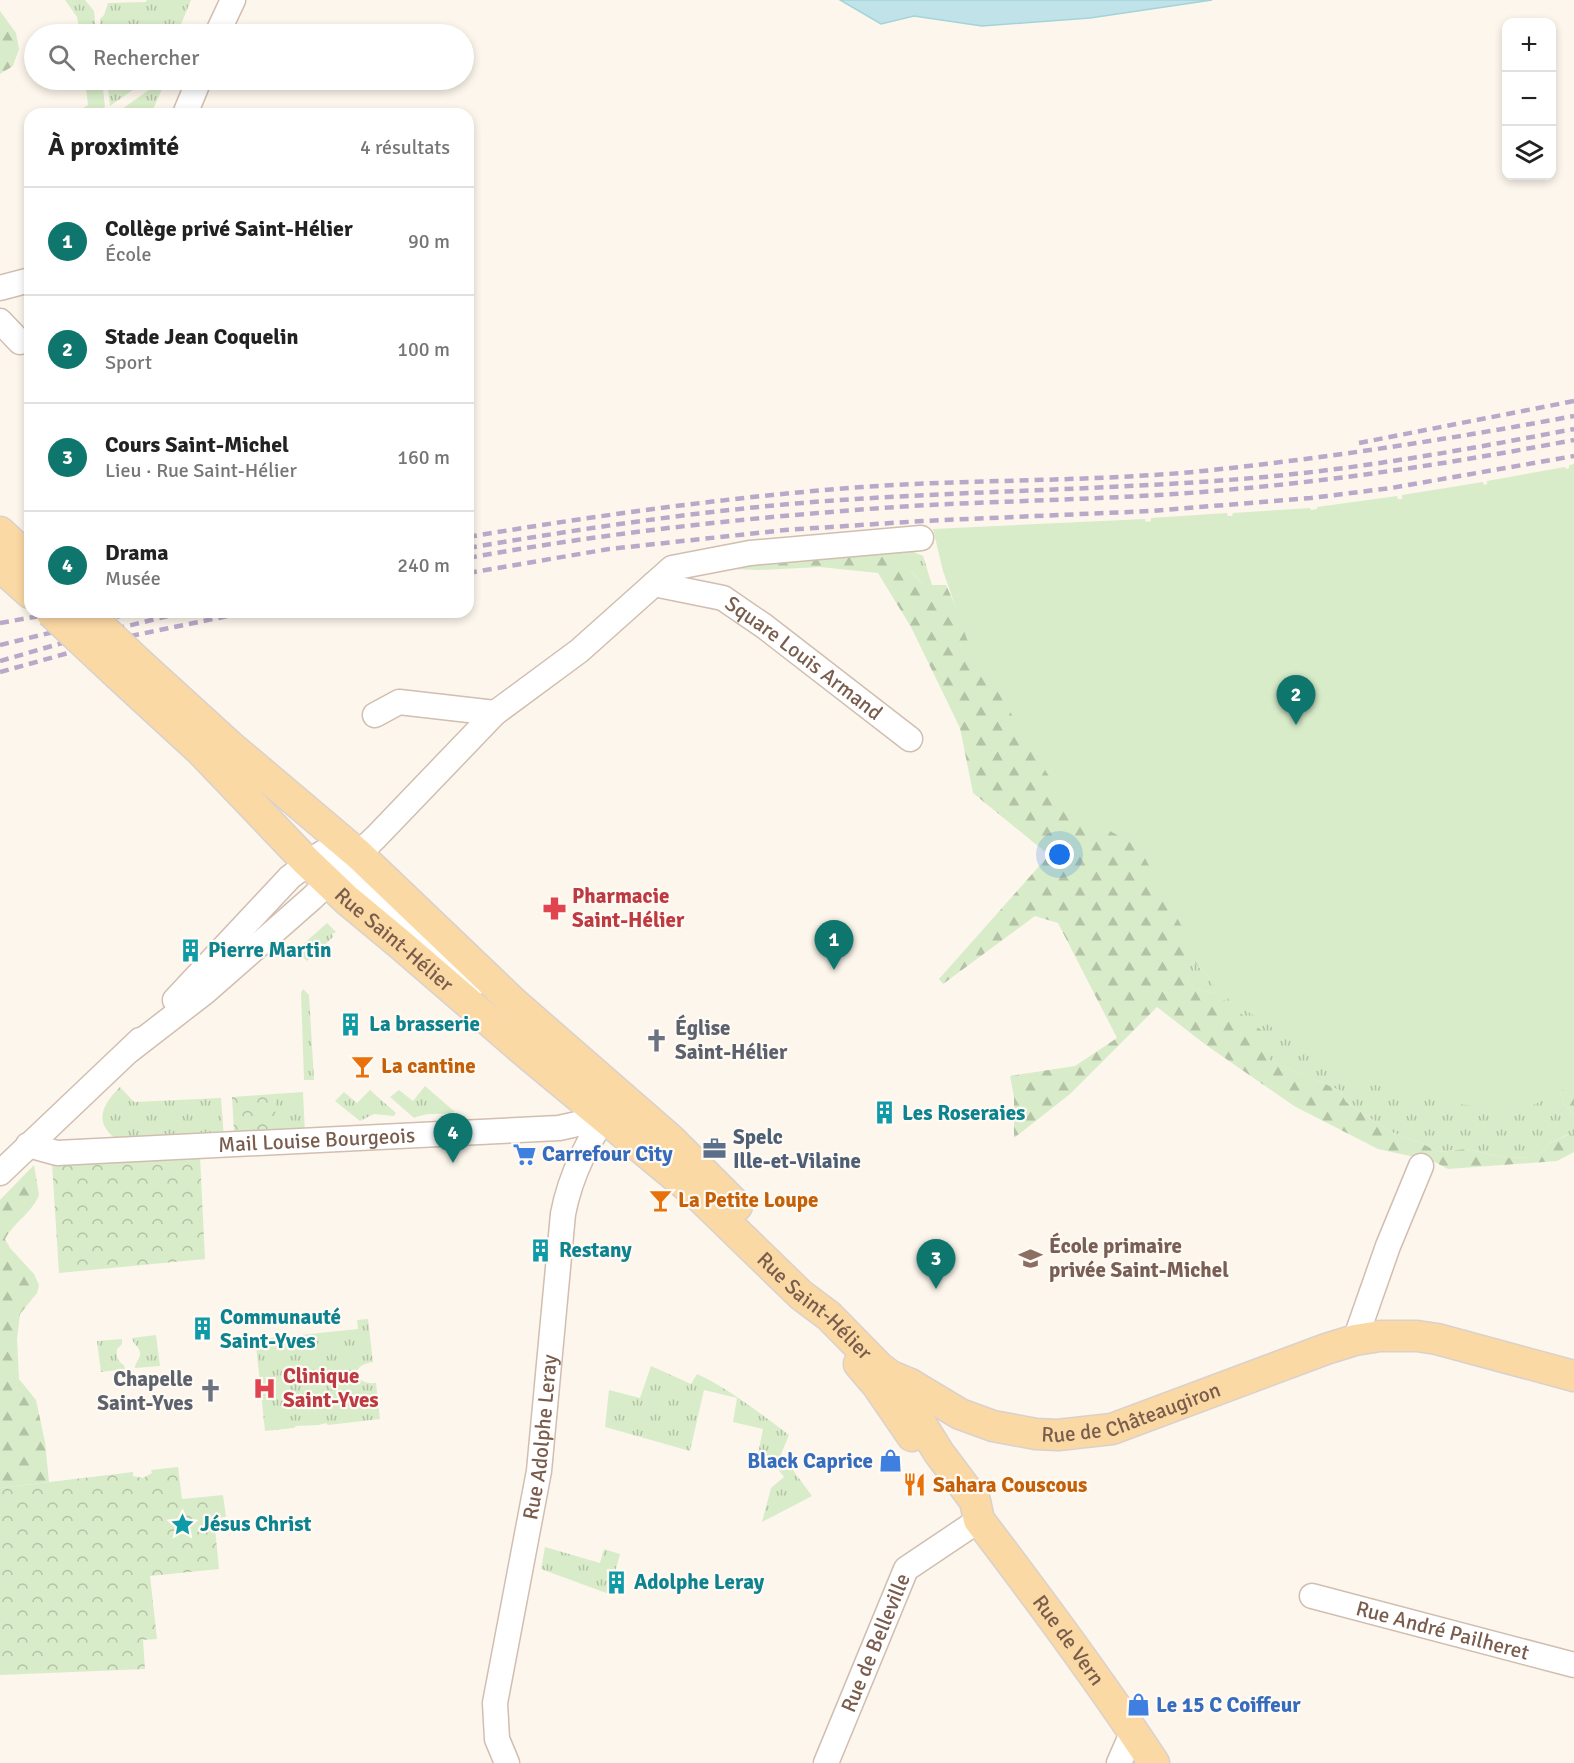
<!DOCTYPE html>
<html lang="fr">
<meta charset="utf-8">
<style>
:root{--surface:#fff;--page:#f6f6f6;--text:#222;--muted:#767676;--line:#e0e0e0;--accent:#0f766e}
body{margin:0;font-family:Signika,sans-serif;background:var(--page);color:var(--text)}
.controls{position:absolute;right:18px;top:18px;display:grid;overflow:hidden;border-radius:12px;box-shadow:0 3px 9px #0003}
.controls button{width:54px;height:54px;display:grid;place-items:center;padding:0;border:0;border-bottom:2px solid var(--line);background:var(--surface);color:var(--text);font:30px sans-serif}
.you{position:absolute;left:1060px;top:855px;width:21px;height:21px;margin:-15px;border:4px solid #fff;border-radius:50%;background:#1a73e8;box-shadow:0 0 0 9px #1a73e833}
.badge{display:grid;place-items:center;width:39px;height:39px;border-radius:50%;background:var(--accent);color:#fff;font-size:20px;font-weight:700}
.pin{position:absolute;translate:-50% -50px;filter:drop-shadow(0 2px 3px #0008)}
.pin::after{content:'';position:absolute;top:32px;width:21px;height:18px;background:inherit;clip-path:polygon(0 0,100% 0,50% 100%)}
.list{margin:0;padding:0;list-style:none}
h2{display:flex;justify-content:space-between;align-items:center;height:78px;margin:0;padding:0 24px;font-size:26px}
h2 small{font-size:20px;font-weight:400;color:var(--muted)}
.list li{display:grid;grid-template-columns:39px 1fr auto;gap:18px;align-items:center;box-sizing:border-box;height:108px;padding:0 24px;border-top:2px solid var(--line)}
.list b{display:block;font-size:22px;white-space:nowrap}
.list p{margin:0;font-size:20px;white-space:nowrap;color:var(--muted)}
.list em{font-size:20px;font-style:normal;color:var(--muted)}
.icon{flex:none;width:33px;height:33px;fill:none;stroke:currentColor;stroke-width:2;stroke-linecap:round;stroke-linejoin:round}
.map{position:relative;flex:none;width:1574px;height:1763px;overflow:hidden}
.search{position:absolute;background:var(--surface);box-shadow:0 3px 9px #0003;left:24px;top:24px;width:450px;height:66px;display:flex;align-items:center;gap:15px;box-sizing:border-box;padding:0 21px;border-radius:33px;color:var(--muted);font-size:22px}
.panel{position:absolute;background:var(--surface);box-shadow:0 3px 9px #0003;left:24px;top:108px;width:450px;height:510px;border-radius:18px}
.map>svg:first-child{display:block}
</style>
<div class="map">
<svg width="1574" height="1763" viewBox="0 0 1574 1763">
<defs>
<pattern id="grass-tufts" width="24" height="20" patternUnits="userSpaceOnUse" patternTransform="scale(1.5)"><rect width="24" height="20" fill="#d8ecc9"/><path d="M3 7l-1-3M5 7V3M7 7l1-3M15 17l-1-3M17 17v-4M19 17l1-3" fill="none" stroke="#b4c2a5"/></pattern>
<pattern id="forest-firs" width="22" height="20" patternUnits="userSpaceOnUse" patternTransform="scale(1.5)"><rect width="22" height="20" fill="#d8ecc9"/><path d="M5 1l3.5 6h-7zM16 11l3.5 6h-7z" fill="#b4c2a5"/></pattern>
<pattern id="park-crowns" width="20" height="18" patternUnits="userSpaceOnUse" patternTransform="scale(1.5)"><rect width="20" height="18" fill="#d8ecc9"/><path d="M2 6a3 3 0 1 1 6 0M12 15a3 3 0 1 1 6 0" fill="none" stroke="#b4c2a5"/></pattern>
</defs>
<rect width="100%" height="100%" fill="#fdf6ec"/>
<!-- grass -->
<path fill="url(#grass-tufts)" d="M 65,0 L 85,0 L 94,11 L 96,34 L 80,34 L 77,17 Z
M 147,0 L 191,0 L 177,34 L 101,34 L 100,19 L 104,15 L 108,3 L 146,2 Z
M 85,80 L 102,80 L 105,107 L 101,110 L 101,114 L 73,114 L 88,105 Z
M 107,80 L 147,80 L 110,106 Z
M 163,80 L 166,80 L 151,114 L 115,114 Z
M 880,550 L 909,550 L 923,556 L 932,585 L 924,585 L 912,572 Z
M 327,923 L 336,932 L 332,934 L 333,937 L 307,961 L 304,958 L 301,959 L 299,948 Z
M 1194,962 L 1216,985 L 1560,1090 L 1564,1104 L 1574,1115 L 1574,1135 L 1567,1135 L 1548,1144 L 1544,1150 L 1534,1157 L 1507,1158 L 1466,1149 L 1438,1152 L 1421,1143 L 1391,1132 L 1346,1102 L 1339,1090 L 1268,1060 L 1217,994 L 1193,988 L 1187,978 L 1186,965 Z
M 303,989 L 309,995 L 314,1080 L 304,1080 L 301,992 Z
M 425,1086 L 455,1112 C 438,1116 430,1111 414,1118 L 390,1097 L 399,1090 L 413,1101 Z
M 120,1087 L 134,1102 L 221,1098 L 224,1139 L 116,1139 C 92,1121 104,1103 120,1087 Z
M 370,1090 L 396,1113 L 394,1116 L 374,1114 L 360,1121 L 335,1101 L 344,1092 L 357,1103 Z
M 303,1092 L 305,1135 L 233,1139 L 234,1132 L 276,1130 L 274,1094 Z
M 368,1319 L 373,1362 C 349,1365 353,1385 376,1383 L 380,1419 L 328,1425 L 326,1423 L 319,1425 L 296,1426 L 294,1428 L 265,1431 L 256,1345 L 263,1344 L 262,1339 L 358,1329 L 357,1320 Z
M 156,1335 L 160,1366 L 135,1368 C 135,1363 139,1360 140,1355 C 141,1347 133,1345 132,1338 Z
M 122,1339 L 122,1344 L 117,1349 C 116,1356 117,1361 124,1365 L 125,1369 L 101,1372 L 97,1341 Z
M 651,1366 L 691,1384 L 697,1374 C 730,1389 759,1413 789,1435 L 781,1454 L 812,1496 L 762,1522 L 771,1488 L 784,1477 L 771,1460 L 763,1466 L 757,1459 L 763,1429 L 733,1422 L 737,1398 L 704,1390 L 690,1451 L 605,1427 L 609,1390 L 640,1398 Z
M 545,1547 L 600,1563 L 604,1549 L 620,1554 L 609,1594 L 541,1569 Z"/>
<!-- forest -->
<path fill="url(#forest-firs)" d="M 0,11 L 16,33 L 19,49 L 13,66 L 0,74 Z
M 880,550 L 902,562 L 924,585 L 946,585 L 964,625 L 1574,1078 L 1574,1115 L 1564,1104 L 1560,1090 L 1216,985 L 1194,962 L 1187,965 L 1187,978 L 1193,988 L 1217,994 L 1267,1035 L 1269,1060 L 1339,1090 L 1346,1102 L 1391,1132 L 1421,1143 L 1438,1152 L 1466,1149 L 1507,1158 L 1534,1157 L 1544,1150 L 1548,1144 L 1568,1135 L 1574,1135 L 1574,1152 L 1557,1161 L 1448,1169 L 1433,1161 L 1378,1149 L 1294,1106 L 1206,1045 L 1157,1007 L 1070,1094 L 1014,1138 L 1014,1097 L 1010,1076 L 1075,1066 L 1117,1038 L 1058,923 L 1035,916 L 943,984 L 939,979 L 1049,855 L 973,793 L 960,728 L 911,627 L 878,573 L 820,567 L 760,570 L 726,569 L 781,558 Z
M 34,1165 L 39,1195 C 32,1213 14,1222 5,1239 L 10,1248 L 34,1274 L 39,1285 L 37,1293 L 20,1314 L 17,1339 L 19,1379 L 36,1400 L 45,1442 L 49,1482 L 0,1488 L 0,1200 Z"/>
<!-- park -->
<path fill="url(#park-crowns)" d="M 274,1094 L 277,1130 L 234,1132 L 232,1097 Z
M 200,1157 L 205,1259 L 59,1273 L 52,1164 Z
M 178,1467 L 182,1499 L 223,1495 L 226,1517 L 214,1518 L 219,1569 L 150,1576 L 157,1639 L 143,1640 L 145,1669 L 0,1675 L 0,1488 L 133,1472 L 133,1476 L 143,1478 L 152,1473 L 151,1470 Z"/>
<!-- garden -->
<path fill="#d8ecc9" d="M 1574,464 L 1574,1085 L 1517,1113 L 1423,1098 L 1353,1079 L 1217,992 L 1139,847 L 1068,808 L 968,642 L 943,571 L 933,529 L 1145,519 L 1146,522 L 1151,521 L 1151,518 L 1227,513 L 1228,516 L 1232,516 L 1233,513 L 1310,508 L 1311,510 L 1317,509 L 1317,507 L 1397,496 L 1398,499 L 1402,499 L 1402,495 L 1483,482 L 1484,485 L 1487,484 L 1487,481 L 1565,467 L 1566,469 L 1569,468 L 1569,465 Z"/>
<!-- water -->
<path fill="#bfe3e8" stroke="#a5d3da" stroke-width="1.5" d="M 840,0 L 1212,0 L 1090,18 L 982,26 L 914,16 L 881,24 Z"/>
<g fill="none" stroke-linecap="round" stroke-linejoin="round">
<defs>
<g id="minor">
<path d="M 217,34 L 233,0"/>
<path d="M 185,114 L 199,80"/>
<path d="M 0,288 L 30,280"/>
<path d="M 0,321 L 20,342"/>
<path id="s1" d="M 654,584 L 723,598 L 764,626 L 910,739"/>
<path d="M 375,715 L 399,702 L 495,713"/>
<path d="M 175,1000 L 290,877 L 322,853 L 359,888 L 475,983"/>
<path d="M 130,1050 L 205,992 L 312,898 L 376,837 L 495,713 L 579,651 L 672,568 L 750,553 L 921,538"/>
<path id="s2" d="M 28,1145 L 57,1153 L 559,1128 L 604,1118"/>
<path d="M 0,1173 L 140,1040"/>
<path d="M 1355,1340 L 1388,1246 L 1421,1166"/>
<path id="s3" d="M 1312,1596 L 1574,1665"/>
<path id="s4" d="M 507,1763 L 497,1739 L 495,1703 L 539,1471 L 563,1214 C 570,1177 590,1133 615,1105"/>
<path id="s5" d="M 826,1763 L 906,1569 L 979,1520"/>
<path d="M 1119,1763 L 1133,1731"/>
</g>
<g id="major">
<path d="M 0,532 L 30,560"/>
<path d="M 0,566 L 30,593"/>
<path d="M 139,663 L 229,745 L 358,854 L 514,1003 L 670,1139 L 737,1206"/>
<path id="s6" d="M 115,672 L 201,751 L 305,860 L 347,900 L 400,944 L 531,1057 L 699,1196 L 801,1295 L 829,1316 L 880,1368 L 891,1376 L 910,1384 L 960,1414 L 993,1426 L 1036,1434 L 1058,1435 L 1112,1429 L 1326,1349 L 1355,1340 L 1380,1336 L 1417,1336 L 1437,1339 L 1574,1376"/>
<path d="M 859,1364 L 877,1385 L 912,1436"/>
<path id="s7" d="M 910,1384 L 909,1396 L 921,1424 L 939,1453 L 975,1501 L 979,1520 C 1040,1600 1099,1679 1154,1763"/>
</g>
</defs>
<!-- minor casing -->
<use href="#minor" stroke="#d1beb0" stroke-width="27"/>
<!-- major casing -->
<use href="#major" stroke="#dad1cd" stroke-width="33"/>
<!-- minor -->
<use href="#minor" stroke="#fff" stroke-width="24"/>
<!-- major -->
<use href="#major" stroke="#fbd9a5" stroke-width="30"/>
<!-- rail -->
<path stroke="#b9a8c9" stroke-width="4.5" stroke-dasharray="9 6" stroke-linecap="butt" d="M 1359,443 L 1574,401
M 468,537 C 599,515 730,497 862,487 C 976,479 1090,482 1203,471 C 1327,458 1451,439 1574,416
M 468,548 C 597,526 726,507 856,499 C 996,490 1136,489 1275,476 C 1376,466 1475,448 1574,429
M 468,558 C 610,532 752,517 896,507 C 1005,500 1116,500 1225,490 C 1343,480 1458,462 1574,440
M 468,573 L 609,549 L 785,530 L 922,521 L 1151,511 L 1311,498 L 1391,488 L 1574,456
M 0,623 L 62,612
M 0,645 L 136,612
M 0,661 L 83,637 L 184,612
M 0,672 L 126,637 L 247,612"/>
<defs>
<path id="major-bridge" d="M 51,612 L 115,672
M 85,612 L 139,663"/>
</defs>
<!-- major-bridge casing -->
<use href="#major-bridge" stroke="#dad1cd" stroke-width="33" stroke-linecap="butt"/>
<!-- major-bridge -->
<use href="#major-bridge" stroke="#fbd9a5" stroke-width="30"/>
</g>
<!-- icons -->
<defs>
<symbol id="pharmacy-bare" viewBox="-9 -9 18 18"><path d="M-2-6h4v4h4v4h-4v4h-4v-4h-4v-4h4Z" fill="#e0444e" stroke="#fffaf3" stroke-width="2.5" paint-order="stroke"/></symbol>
<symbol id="building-bare" viewBox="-9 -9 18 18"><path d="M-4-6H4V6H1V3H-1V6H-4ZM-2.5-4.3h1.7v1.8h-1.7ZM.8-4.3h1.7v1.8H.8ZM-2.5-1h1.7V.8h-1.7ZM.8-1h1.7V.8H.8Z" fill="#0f9aa8" stroke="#fffaf3" stroke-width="2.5" paint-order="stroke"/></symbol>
<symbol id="church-bare" viewBox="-9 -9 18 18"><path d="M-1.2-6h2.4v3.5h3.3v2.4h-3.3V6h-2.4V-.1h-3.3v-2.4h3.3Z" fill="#6b7280" stroke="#fffaf3" stroke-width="2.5" paint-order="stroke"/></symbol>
<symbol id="bar-bare" viewBox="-9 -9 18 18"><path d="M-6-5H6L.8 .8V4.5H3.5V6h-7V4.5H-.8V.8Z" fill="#e8710a" stroke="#fffaf3" stroke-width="2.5" paint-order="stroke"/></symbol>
<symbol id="office-bare" viewBox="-9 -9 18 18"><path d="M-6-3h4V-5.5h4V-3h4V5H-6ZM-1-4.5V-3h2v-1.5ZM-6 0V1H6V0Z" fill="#5c6f8a" stroke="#fffaf3" stroke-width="2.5" paint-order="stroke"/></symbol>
<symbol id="supermarket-bare" viewBox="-9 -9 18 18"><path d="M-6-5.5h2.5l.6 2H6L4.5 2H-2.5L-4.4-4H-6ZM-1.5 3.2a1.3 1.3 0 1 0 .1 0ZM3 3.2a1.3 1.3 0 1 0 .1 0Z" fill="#3f7fe0" stroke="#fffaf3" stroke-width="2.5" paint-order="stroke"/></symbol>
<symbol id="school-bare" viewBox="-9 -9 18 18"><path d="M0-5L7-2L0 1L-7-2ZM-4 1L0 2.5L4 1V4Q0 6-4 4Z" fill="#8d6e63" stroke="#fffaf3" stroke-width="2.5" paint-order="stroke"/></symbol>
<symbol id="hospital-bare" viewBox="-9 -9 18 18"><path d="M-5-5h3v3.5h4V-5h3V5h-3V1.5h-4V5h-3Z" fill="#e0444e" stroke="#fffaf3" stroke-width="2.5" paint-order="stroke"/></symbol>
<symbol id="shop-bare" viewBox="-9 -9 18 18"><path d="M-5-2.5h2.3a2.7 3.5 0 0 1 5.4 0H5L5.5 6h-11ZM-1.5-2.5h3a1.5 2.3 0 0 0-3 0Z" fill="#3f7fe0" stroke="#fffaf3" stroke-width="2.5" paint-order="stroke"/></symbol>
<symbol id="restaurant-bare" viewBox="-9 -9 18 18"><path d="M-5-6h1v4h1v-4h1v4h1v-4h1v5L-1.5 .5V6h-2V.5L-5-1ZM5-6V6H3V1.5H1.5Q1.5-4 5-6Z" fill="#e8710a" stroke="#fffaf3" stroke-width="2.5" paint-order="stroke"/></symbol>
<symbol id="sight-bare" viewBox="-9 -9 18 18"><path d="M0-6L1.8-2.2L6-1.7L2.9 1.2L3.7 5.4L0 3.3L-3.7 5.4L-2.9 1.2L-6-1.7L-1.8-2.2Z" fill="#0f9aa8" stroke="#fffaf3" stroke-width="2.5" paint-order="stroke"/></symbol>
</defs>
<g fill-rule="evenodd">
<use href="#pharmacy-bare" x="538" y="892" width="33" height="33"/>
<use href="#building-bare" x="174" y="934" width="33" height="33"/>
<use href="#building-bare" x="334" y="1008" width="33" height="33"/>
<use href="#church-bare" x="640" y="1024" width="33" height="33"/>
<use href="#bar-bare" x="346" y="1050" width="33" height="33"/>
<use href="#building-bare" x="868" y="1096" width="33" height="33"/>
<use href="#office-bare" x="698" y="1132" width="33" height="33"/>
<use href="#supermarket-bare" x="508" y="1138" width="33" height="33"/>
<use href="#bar-bare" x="644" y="1184" width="33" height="33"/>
<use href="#building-bare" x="524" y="1234" width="33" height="33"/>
<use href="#school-bare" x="1014" y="1242" width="33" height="33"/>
<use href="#building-bare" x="186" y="1312" width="33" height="33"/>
<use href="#hospital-bare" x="248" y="1372" width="33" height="33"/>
<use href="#church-bare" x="194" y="1374" width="33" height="33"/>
<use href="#shop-bare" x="874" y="1444" width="33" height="33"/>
<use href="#restaurant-bare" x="898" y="1468" width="33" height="33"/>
<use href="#sight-bare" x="166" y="1508" width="33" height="33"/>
<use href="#building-bare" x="600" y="1566" width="33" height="33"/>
<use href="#shop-bare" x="1122" y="1688" width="33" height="33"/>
</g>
<g text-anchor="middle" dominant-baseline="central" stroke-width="4.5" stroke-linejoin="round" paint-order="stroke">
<!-- street labels -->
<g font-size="21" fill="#7a5c4d" stroke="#fffaf3">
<text stroke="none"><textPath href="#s1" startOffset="171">Square Louis Armand</textPath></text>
<text stroke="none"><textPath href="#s6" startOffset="387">Rue Saint-Hélier</textPath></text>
<text stroke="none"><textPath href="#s2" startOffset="290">Mail Louise Bourgeois</textPath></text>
<text stroke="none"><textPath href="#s6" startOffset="945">Rue Saint-Hélier</textPath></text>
<text stroke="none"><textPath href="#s6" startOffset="1305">Rue de Châteaugiron</textPath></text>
<text stroke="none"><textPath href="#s4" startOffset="332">Rue Adolphe Leray</textPath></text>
<text stroke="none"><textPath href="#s3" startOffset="135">Rue André Pailheret</textPath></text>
<text stroke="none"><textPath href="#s7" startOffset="306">Rue de Vern</textPath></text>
<text stroke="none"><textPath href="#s5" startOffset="130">Rue de Belleville</textPath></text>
</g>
<!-- health labels -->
<g font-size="21" font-weight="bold" fill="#be3a42" stroke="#fffaf3" text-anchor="start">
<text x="572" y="896">Pharmacie<tspan x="572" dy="24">Saint-Hélier</tspan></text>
<text x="283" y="1376">Clinique<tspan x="283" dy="24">Saint-Yves</tspan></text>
</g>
<!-- culture labels -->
<g font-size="21" font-weight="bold" fill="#0d838f" stroke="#fffaf3" text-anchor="start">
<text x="208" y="950">Pierre Martin</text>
<text x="369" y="1024">La brasserie</text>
<text x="902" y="1113">Les Roseraies</text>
<text x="559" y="1250">Restany</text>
<text x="220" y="1317">Communauté<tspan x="220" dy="24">Saint-Yves</tspan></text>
<text x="200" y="1524">Jésus Christ</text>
<text x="634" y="1582">Adolphe Leray</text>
</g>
<!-- worship labels -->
<g font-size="21" font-weight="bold" fill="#5b616d" stroke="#fffaf3" text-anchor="start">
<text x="675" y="1028">Église<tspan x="675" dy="24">Saint-Hélier</tspan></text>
<text x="193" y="1379" text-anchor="end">Chapelle<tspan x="193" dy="24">Saint-Yves</tspan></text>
</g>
<!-- food labels -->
<g font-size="21" font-weight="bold" fill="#c56008" stroke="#fffaf3" text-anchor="start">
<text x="381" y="1066">La cantine</text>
<text x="678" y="1200">La Petite Loupe</text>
<text x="933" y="1485">Sahara Couscous</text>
</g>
<!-- service labels -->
<g font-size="21" font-weight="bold" fill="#4e5e75" stroke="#fffaf3" text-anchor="start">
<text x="733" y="1137">Spelc<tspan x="733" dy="24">Ille-et-Vilaine</tspan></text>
</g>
<!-- shop labels -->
<g font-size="21" font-weight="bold" fill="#366cbe" stroke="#fffaf3" text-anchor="start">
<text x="542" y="1154">Carrefour City</text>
<text x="873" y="1461" text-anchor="end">Black Caprice</text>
<text x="1156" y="1705">Le 15 C Coiffeur</text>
</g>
<!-- education labels -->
<g font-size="21" font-weight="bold" fill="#785e54" stroke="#fffaf3" text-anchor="start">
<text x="1049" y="1246">École primaire<tspan x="1049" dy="24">privée Saint-Michel</tspan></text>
</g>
</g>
</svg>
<div class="controls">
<button>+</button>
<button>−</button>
<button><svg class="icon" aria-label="layers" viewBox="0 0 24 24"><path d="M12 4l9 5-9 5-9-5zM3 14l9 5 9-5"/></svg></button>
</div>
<div class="you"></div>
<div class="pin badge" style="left:834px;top:970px">1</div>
<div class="pin badge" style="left:1296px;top:725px">2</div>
<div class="pin badge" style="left:936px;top:1289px">3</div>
<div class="pin badge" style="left:453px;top:1163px">4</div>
<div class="search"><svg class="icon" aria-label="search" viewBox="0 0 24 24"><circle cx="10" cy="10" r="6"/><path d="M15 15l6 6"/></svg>Rechercher</div>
<section class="panel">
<h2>À proximité<small>4 résultats</small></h2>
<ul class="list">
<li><span class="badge">1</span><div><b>Collège privé Saint-Hélier</b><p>École</p></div><em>90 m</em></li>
<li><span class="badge">2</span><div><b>Stade Jean Coquelin</b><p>Sport</p></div><em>100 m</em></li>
<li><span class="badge">3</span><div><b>Cours Saint-Michel</b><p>Lieu · Rue Saint-Hélier</p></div><em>160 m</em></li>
<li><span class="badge">4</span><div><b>Drama</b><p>Musée</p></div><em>240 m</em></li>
</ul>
</section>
</div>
